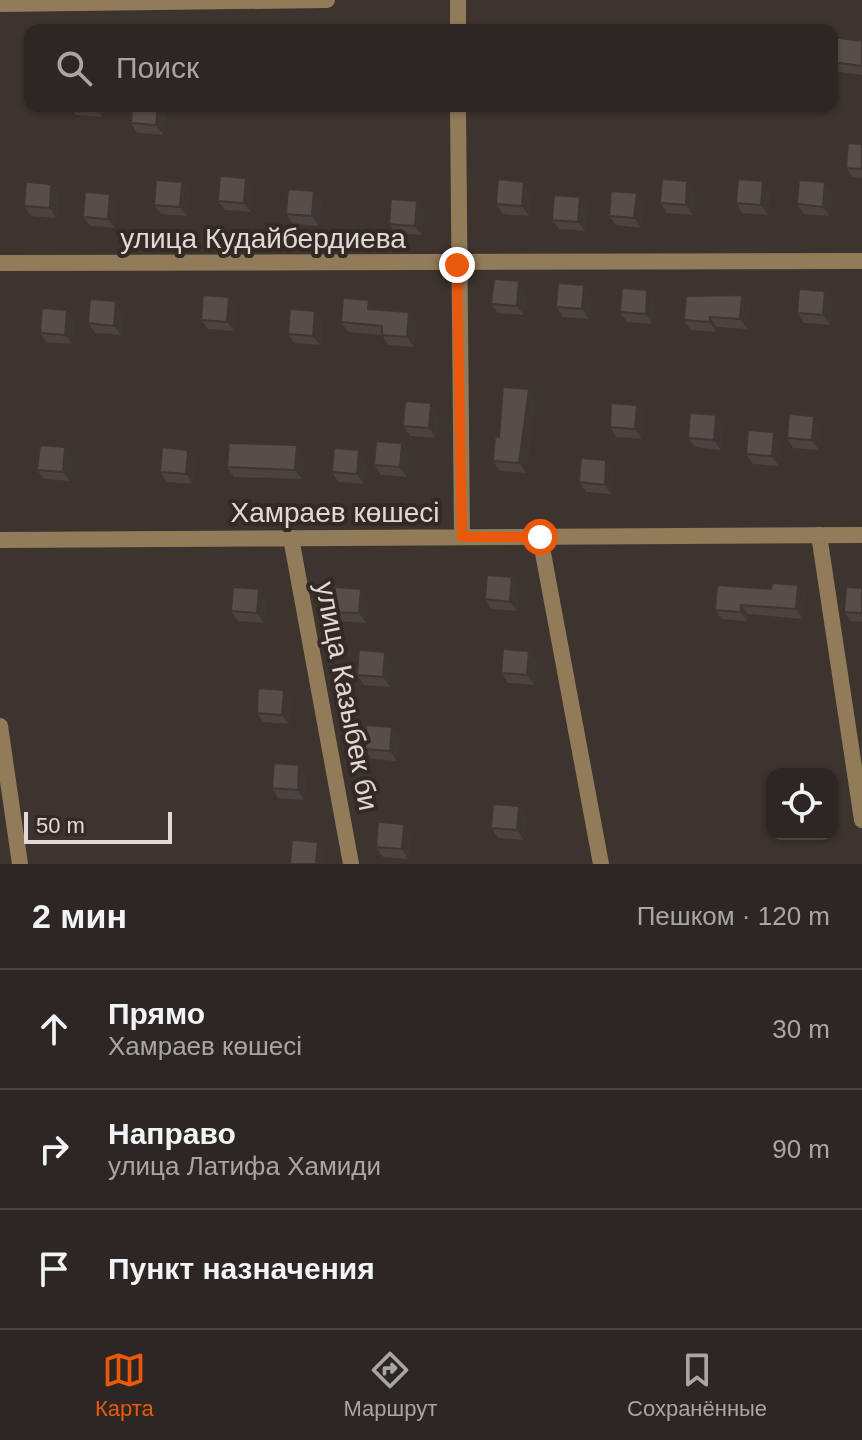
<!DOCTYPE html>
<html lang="ru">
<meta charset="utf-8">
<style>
:root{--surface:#2e2623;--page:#362e2b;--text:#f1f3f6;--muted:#a7a5a6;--line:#494341;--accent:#ea580c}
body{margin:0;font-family:Helvetica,sans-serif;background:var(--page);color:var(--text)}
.controls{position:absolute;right:24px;bottom:24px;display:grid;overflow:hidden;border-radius:16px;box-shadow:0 2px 6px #0004}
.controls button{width:72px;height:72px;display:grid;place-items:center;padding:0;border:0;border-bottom:2px solid var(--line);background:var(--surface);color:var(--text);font:40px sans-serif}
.scale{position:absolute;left:24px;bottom:20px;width:148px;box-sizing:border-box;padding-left:8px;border:4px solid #e0d9d7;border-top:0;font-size:22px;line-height:28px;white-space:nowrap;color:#e0d9d7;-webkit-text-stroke:6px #332925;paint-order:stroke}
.stop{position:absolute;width:24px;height:24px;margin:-18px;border:6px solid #ea580c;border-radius:50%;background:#fff}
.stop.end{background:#ea580c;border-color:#fff;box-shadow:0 2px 8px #0008}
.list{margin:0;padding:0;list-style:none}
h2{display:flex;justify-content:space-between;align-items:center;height:104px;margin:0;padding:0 32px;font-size:34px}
h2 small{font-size:26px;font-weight:400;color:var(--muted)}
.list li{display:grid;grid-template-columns:52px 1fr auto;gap:24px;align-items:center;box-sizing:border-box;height:120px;padding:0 32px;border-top:2px solid var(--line)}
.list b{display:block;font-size:30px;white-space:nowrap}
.list p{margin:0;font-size:26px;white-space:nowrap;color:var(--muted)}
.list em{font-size:26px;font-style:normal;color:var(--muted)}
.icon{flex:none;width:44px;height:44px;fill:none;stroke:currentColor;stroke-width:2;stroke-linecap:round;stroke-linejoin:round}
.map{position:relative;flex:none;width:862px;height:864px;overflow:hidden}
.search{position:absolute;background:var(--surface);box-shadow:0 2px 6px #0004;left:24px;right:24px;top:24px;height:88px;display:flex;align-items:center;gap:20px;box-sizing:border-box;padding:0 28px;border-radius:16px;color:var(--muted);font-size:30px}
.sheet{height:464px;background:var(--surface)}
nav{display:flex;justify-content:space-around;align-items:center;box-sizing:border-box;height:112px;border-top:2px solid var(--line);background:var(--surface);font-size:22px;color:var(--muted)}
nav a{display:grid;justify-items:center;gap:4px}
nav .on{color:var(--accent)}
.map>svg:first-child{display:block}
</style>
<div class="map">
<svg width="862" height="864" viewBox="0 0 862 864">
<rect width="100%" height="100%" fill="#3d332f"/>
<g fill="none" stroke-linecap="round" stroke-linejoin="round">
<!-- minor -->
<path stroke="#927b59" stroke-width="16" d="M 0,4 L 327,0
M 458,30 L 458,0
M 458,106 L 462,537
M 0,263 L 862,261
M 819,535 L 862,820
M 540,537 L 601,864
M 291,538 L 351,864
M 0,540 L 862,535
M 0,726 L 20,864"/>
</g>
<!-- wall -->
<path fill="#4c423f" d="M 832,37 L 862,41 L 862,75 L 832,71 Z
M 70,106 L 103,106 L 102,117 L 76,115 Z
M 132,106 L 162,106 L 165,110 L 163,135 L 137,133 L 131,123 Z
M 862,144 L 862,178 L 853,177 L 846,168 Z
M 246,178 L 253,188 L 251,212 L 225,210 L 218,201 Z
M 687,181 L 694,190 L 693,215 L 667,213 L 660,203 Z
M 825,182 L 832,192 L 830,216 L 804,214 L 797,204 Z
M 770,190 L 768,215 L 742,213 L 736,203 Z
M 314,191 L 321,201 L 319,226 L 293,224 L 286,214 Z
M 531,191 L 529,216 L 503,214 L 496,204 Z
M 189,192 L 187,216 L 161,214 L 154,205 Z
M 58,193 L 56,218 L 31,216 L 24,206 Z
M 637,193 L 643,203 L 641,228 L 616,225 L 609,216 Z
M 580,197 L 587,207 L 585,231 L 559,229 L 552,220 Z
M 117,204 L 115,228 L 90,226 L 83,217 Z
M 424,211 L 422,235 L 396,233 L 389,224 Z
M 584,285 L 591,294 L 589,319 L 563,317 L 556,307 Z
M 647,290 L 654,300 L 652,324 L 627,322 L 620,312 Z
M 526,291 L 524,315 L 498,313 L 491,304 Z
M 825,291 L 832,300 L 830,325 L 804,323 L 797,313 Z
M 229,297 L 235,307 L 234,331 L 208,329 L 201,320 Z
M 749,305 L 747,329 L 717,327 L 716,332 L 691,330 L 684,320 Z
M 376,310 L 416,322 L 414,347 L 388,345 L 382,335 L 348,332 L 341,322 Z
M 123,311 L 121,335 L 95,333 L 88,323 Z
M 315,311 L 322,321 L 320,345 L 294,343 L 288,334 Z
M 74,320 L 72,344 L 46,342 L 40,333 Z
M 535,398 L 526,473 L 500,471 L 493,461 L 499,437 Z
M 431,403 L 438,413 L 436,438 L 410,436 L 403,426 Z
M 637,405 L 644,414 L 642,439 L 616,437 L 610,427 Z
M 716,415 L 723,425 L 721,450 L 695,447 L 688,438 Z
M 821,426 L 819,450 L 793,448 L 787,438 Z
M 781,442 L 779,466 L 753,464 L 746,454 Z
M 402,443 L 408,453 L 407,477 L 381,475 L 374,465 Z
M 65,447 L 72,457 L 70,481 L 44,479 L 37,470 Z
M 304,455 L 302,479 L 234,477 L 227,467 Z
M 195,459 L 193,484 L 167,482 L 160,472 Z
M 366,460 L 364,484 L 338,482 L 332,472 Z
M 606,460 L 613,470 L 611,494 L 586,492 L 579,482 Z
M 798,585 L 805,594 L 802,619 L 748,614 L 747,621 L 722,619 L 715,610 L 771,589 Z
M 519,587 L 517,611 L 491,609 L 485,599 Z
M 862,588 L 862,622 L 851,621 L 844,612 Z
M 266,599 L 264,623 L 238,621 L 231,611 Z
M 368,599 L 366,623 L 340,621 L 333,612 Z
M 536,660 L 534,685 L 508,683 L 501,673 Z
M 392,662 L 390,687 L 364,685 L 357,675 Z
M 291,700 L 289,724 L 263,722 L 257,713 Z
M 399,736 L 397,761 L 371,759 L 365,749 Z
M 306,775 L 304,800 L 278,798 L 272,788 Z
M 526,816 L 524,840 L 498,838 L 491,828 Z
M 411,834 L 408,859 L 383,857 L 376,847 Z"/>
<!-- shaded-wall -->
<path fill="#3e3633" d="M 95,106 L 103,106 L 102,117 L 95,107 Z
M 158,106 L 162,106 L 165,110 L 163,135 L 156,125 Z
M 246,178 L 253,188 L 251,212 L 244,203 Z
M 687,181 L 694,190 L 693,215 L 686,205 Z
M 763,181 L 770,190 L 768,215 L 761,205 Z
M 182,182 L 189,192 L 187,216 L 180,207 Z
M 524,182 L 531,191 L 529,216 L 522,206 Z
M 825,182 L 832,192 L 830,216 L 823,207 Z
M 51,184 L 58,193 L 56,218 L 50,208 Z
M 314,191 L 321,201 L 319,226 L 312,216 Z
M 637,193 L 643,203 L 641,228 L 634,218 Z
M 110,194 L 117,204 L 115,228 L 108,219 Z
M 580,197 L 587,207 L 585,231 L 578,222 Z
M 417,201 L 424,211 L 422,235 L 415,226 Z
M 519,281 L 526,291 L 524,315 L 517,306 Z
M 584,285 L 591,294 L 589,319 L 582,309 Z
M 647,290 L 654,300 L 652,324 L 646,314 Z
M 825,291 L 832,300 L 830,325 L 823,315 Z
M 742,295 L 749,305 L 747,329 L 740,319 Z
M 229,297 L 235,307 L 234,331 L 227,322 Z
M 369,300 L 376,309 L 368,309 Z
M 116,301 L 123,311 L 121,335 L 114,326 Z
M 67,310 L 74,320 L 72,344 L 65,335 Z
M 315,311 L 322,321 L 320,345 L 313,336 Z
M 409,312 L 416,322 L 414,347 L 407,337 Z
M 710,317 L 717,327 L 716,332 L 710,322 Z
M 529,389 L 535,398 L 526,473 L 519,463 Z
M 431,403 L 438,413 L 436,438 L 429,428 Z
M 637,405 L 644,414 L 642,439 L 635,429 Z
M 716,415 L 723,425 L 721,450 L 714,440 Z
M 814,416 L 821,426 L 819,450 L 812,440 Z
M 774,432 L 781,442 L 779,466 L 772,456 Z
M 402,443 L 408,453 L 407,477 L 400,467 Z
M 297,445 L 304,455 L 302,479 L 295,470 Z
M 65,447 L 72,457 L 70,481 L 63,472 Z
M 188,450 L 195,459 L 193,484 L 186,474 Z
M 359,450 L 366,460 L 364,484 L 357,474 Z
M 606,460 L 613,470 L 611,494 L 605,485 Z
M 512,577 L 519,587 L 517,611 L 510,602 Z
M 798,585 L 805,594 L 802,619 L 796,609 Z
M 259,589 L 266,599 L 264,623 L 257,613 Z
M 361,589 L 368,599 L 366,623 L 359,613 Z
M 741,605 L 748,614 L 747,621 L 741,612 Z
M 529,651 L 536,660 L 534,685 L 527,675 Z
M 385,652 L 392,662 L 390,687 L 383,677 Z
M 284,690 L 291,700 L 289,724 L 282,715 Z
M 392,727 L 399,736 L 397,761 L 390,751 Z
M 299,765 L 306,775 L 304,800 L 298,790 Z
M 519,806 L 526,816 L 524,840 L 517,830 Z
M 404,824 L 411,834 L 408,859 L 402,849 Z
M 318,842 L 324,852 L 323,864 L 316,864 Z"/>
<!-- building -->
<path fill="#584d49" stroke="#3e3633" stroke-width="2" d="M 832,37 L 862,41 L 862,66 L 832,62 Z
M 27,40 L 30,40 L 30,65 L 25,65 Z
M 132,106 L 158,106 L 156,125 L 131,123 Z
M 848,143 L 862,144 L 862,169 L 846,168 Z
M 220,176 L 246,178 L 244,203 L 218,201 Z
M 498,179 L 524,182 L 522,206 L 496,204 Z
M 662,179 L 687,181 L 686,205 L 660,203 Z
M 738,179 L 763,181 L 761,205 L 736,203 Z
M 156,180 L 182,182 L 180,207 L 154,205 Z
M 799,180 L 825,182 L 823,207 L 797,204 Z
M 26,182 L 51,184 L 50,208 L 24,206 Z
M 288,189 L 314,191 L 312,216 L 286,214 Z
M 611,191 L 637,193 L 634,218 L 609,216 Z
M 85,192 L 110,194 L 108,219 L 83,217 Z
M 554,195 L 580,197 L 578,222 L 552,220 Z
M 391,199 L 417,201 L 415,226 L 389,224 Z
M 494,279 L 519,281 L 517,306 L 491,304 Z
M 558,283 L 584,285 L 582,309 L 556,307 Z
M 622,288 L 647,290 L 646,314 L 620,312 Z
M 799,289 L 825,291 L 823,315 L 797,313 Z
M 203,295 L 229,297 L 227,322 L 201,320 Z
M 742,295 L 740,319 L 710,317 L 710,322 L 684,320 L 686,296 Z
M 343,298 L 369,300 L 368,309 L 409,312 L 407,337 L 382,335 L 382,326 L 341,322 Z
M 90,299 L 116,301 L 114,326 L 88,323 Z
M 42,308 L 67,310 L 65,335 L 40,333 Z
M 290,309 L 315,311 L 313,336 L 288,334 Z
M 503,387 L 529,389 L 519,463 L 493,461 L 495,436 L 499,437 Z
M 405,401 L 431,403 L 429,428 L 403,426 Z
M 611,403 L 637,405 L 635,429 L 610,427 Z
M 690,413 L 716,415 L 714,440 L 688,438 Z
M 789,414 L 814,416 L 812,440 L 787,438 Z
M 748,430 L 774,432 L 772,456 L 746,454 Z
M 376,441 L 402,443 L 400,467 L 374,465 Z
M 229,443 L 297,445 L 295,470 L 227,467 Z
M 40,445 L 65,447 L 63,472 L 37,470 Z
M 162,447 L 188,450 L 186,474 L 160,472 Z
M 334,448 L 359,450 L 357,474 L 332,472 Z
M 581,458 L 606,460 L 605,485 L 579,482 Z
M 487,575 L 512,577 L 510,602 L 485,599 Z
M 772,583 L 798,585 L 796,609 L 741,605 L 741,612 L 715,610 L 717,585 L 771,589 Z
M 233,587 L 259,589 L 257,613 L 231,611 Z
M 335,587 L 361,589 L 359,613 L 333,612 Z
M 846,587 L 862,588 L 862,613 L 844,612 Z
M 503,649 L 529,651 L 527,675 L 501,673 Z
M 359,650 L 385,652 L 383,677 L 357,675 Z
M 258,688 L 284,690 L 282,715 L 257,713 Z
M 366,725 L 392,727 L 390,751 L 365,749 Z
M 274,763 L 299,765 L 298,790 L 272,788 Z
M 493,804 L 519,806 L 517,830 L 491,828 Z
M 378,822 L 404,824 L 402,849 L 376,847 Z
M 292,840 L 318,842 L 316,864 L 290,864 Z"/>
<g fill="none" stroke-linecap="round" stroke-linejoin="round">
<!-- route -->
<path stroke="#ea580c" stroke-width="10" d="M 457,265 L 462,537 L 540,537"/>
</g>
<g text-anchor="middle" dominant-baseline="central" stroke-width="8" stroke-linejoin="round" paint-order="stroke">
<!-- street labels -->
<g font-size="28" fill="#e0d9d7" stroke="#332925">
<text x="263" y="238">улица Кудайбердиева</text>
<text x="335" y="512">Хамраев көшесі</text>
<text transform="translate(347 696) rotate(79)">улица Казыбек би</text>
</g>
</g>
</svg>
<div class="controls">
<button><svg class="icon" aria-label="locate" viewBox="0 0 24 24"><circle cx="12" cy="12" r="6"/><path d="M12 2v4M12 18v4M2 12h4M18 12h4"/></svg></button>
</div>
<div class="scale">50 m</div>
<div class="stop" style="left:540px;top:537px"></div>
<div class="stop end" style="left:457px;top:265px"></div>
<div class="search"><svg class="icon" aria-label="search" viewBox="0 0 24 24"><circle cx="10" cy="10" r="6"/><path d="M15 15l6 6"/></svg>Поиск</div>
</div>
<section class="sheet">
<h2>2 мин<small>Пешком · 120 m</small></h2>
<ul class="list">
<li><svg class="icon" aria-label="ahead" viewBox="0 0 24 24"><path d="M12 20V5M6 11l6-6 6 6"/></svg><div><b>Прямо</b><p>Хамраев көшесі</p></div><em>30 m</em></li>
<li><svg class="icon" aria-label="right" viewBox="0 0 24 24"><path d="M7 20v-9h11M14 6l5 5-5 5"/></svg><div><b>Направо</b><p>улица Латифа Хамиди</p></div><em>90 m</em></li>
<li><svg class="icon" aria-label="arrive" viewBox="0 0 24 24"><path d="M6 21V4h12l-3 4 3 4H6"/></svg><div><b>Пункт назначения</b></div></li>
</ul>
</section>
<nav>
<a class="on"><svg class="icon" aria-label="map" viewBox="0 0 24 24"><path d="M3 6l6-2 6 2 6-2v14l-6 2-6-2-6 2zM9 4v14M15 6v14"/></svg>Карта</a>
<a><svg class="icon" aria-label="directions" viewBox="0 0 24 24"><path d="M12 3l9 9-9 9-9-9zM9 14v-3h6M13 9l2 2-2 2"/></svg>Маршрут</a>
<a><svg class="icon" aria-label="saved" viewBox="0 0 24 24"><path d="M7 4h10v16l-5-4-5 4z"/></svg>Сохранённые</a>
</nav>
